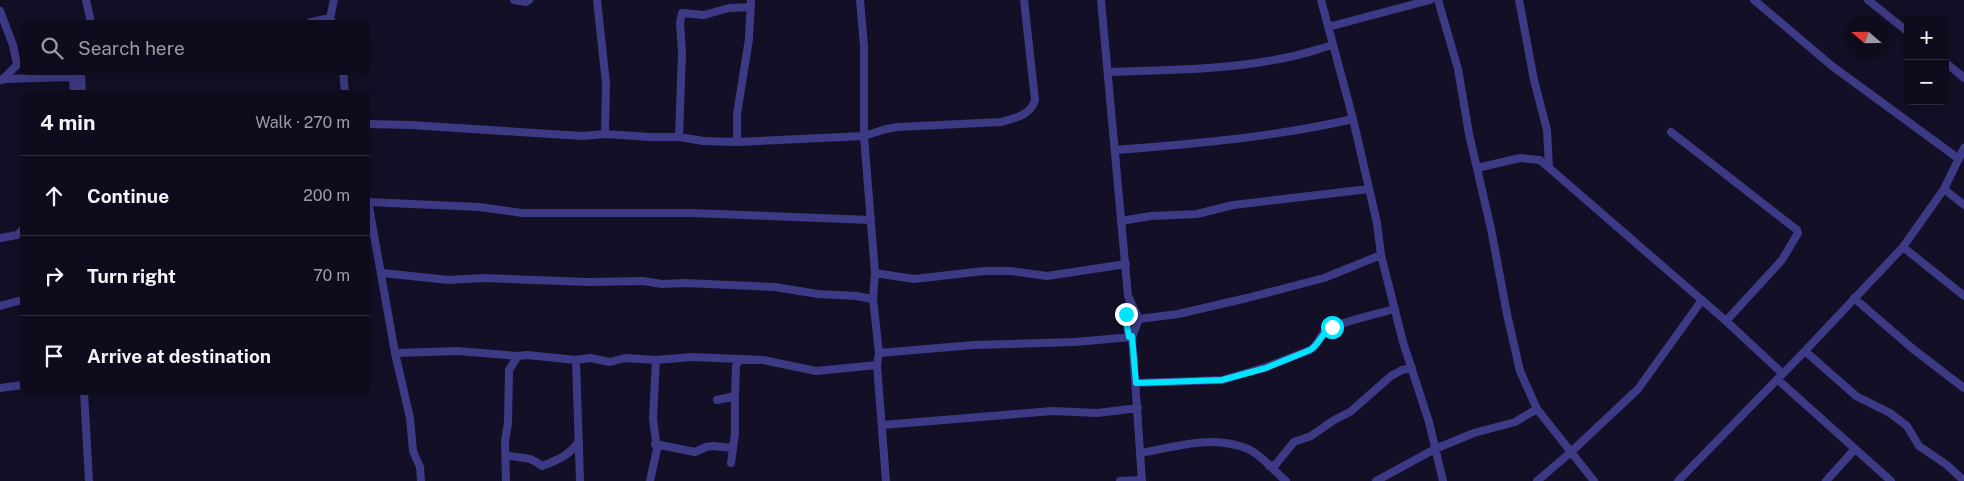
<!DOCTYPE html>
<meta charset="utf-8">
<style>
:root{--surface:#0e0b1c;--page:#171425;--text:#f1f3f6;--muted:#9b9ba3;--line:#2e2b3b}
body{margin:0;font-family:"Public Sans",sans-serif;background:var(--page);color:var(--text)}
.controls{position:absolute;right:15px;top:15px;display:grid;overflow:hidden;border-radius:8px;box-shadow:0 5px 20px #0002}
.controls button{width:45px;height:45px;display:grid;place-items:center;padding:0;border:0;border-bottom:1px solid var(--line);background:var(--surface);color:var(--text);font:25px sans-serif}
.compass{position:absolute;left:1844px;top:15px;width:45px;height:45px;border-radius:50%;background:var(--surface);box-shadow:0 5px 20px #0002;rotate:290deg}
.stop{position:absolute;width:15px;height:15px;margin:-11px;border:4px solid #00e5ff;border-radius:50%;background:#fff}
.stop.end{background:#00e5ff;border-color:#fff;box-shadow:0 1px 5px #0008}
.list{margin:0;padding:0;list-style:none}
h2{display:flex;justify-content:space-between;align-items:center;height:65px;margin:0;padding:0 20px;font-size:21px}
h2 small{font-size:16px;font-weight:400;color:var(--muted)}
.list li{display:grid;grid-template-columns:32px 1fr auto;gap:15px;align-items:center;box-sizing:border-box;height:80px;padding:0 20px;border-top:1px solid var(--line)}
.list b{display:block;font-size:19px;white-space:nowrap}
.list em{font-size:16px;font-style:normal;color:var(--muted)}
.icon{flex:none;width:28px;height:28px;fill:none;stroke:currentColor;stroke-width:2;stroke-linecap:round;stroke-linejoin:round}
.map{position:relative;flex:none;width:1964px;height:481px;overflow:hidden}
.search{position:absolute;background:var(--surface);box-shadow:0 5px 20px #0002;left:20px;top:20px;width:350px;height:55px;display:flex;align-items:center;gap:12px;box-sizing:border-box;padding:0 18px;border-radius:8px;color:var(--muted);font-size:19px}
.panel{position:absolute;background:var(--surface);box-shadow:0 5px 20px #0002;left:20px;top:90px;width:350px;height:305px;border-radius:8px}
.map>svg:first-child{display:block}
</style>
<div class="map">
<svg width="1964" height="481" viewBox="0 0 1964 481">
<rect width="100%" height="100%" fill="#130f26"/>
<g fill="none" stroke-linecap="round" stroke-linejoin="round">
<!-- street -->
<path stroke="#3d3a85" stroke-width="8" d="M 86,0 L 91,22
M 514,0 L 526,2 L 529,0
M 597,0 L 606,83 L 605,134
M 860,0 L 864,46 L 864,136 L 875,273 L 873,299 L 879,353 L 877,365 L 886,481
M 1101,0 L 1128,296 L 1139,319 L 1132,337 L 1142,481
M 1321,0 L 1353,119 L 1377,223 L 1381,255 L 1403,342 L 1429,422 L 1443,481
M 1438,0 L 1458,69 L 1469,134 L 1491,229 L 1507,314 L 1520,371 L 1537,409 L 1594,481
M 1519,0 L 1534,80 L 1547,130 L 1549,167
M 1754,0 L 1832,66 L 1959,159
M 1868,0 L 1908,32
M 0,11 L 13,45 L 17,65 L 2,80
M 311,22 L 330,18
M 332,22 L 330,18 L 334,0
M 1328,27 L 1430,0
M 1945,62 L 1964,78
M 343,72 L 345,92
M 1108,72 C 1168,70 1230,70 1289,57 C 1304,54 1318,49 1333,45
M 81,76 L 82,92
M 5,79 L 73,77 L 74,92
M 368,124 L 411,125 L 582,136 L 605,134 L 650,137 L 679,137 L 703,141 L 737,142 L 864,136 L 886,129 L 898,127 L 1001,122 C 1015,118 1031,115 1035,100 L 1024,0
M 1671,132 L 1797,230 L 1798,233 L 1782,260 L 1726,321
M 679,137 L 682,53 L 680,23 L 682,13 L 704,15 L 729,8 L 751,7
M 737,142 L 737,114 L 749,39 L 751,0
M 1115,150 C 1195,144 1274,137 1353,119
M 1477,168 L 1520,158 L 1540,160 L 1726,321 L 1782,373
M 1944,189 L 1964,205
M 368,201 L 395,353 L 410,418 L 413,451 L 420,467 L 421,481
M 368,202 L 479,207 L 522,213 L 691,213 L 871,220
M 1121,221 L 1151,216 L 1197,214 L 1233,205 L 1369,189
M 0,238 L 17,235 L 22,230
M 1903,247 L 1964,296
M 382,273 L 449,280 L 483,278 L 589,282 L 643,281 L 662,284 L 685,283 L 775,287 L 818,294 L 856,296 L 873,299
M 875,273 L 914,279 L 984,271 L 1010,271 L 1047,276 L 1126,264
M 1854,298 L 1913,349 L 1964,388
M 0,306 L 22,300
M 1139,319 L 1178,314 L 1247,298 L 1324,278 L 1381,255
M 1129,337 L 1126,320 L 1130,300
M 1805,351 L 1856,396 L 1890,413 L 1907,426 L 1919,446 L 1947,465 L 1963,480
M 395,353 L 457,351 L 518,356 L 527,355 L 576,360 L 590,358 L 610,362 L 625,358 L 656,360 L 692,357 L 763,360 L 816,371 L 877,365
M 879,353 L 974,345 L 1075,342 L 1132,337
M 576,360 L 580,481
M 1777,379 L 1891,481
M 1136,383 L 1222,380 L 1266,367 L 1310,350 C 1319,345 1319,335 1327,330 C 1339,322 1380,313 1395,309
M 0,388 L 22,385
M 84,392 L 89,481
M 717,400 L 735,396 L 736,366 L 740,359
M 882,425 L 1053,411 L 1097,413 L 1138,408
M 655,444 L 695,452 L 706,447 L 713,446 L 733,448
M 1140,453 C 1176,447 1212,434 1248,449 C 1262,455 1274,471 1286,481
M 506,455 C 520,459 529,455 542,466 C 558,460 570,455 579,441
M 731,463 L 735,434 L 735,396
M 1269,466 L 1276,464 L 1294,442 L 1311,436 L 1334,420 L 1350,412 L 1391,376 L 1402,370 L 1412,368
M 506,481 L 505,441 L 508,423 L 509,370 L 518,356
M 650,481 L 657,449 L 653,419 L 656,360
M 1120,481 L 1142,480
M 1376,481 L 1435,449 L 1474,433 L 1515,422 L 1537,409
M 1537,481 L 1571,452 L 1638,389 L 1702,300
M 1678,481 L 1805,351 L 1903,247 L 1944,189 L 1964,148
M 1826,481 L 1855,449"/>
</g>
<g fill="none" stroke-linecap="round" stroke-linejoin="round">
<!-- route -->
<path stroke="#00e5ff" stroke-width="6" d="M 1126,314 L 1126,320 L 1129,337 L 1132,336 L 1136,383 L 1222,380 L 1266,368 L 1310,350 C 1320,344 1321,333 1332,327"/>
</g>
</svg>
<div class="controls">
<button>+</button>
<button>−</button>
</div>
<svg class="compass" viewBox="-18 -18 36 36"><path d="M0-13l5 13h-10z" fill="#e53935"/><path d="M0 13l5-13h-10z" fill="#9b9ba3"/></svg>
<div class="stop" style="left:1332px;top:327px"></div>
<div class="stop end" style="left:1126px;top:314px"></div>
<div class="search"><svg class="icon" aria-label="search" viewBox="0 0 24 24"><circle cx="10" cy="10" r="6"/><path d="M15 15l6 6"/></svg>Search here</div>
<section class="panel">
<h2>4 min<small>Walk · 270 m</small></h2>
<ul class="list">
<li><svg class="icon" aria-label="ahead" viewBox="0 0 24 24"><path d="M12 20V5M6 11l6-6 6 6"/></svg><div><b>Continue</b></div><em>200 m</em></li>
<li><svg class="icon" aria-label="right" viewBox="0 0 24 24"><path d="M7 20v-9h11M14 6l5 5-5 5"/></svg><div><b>Turn right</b></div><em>70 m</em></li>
<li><svg class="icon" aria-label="arrive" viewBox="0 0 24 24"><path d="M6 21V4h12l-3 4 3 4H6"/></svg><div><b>Arrive at destination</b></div></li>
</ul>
</section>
</div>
